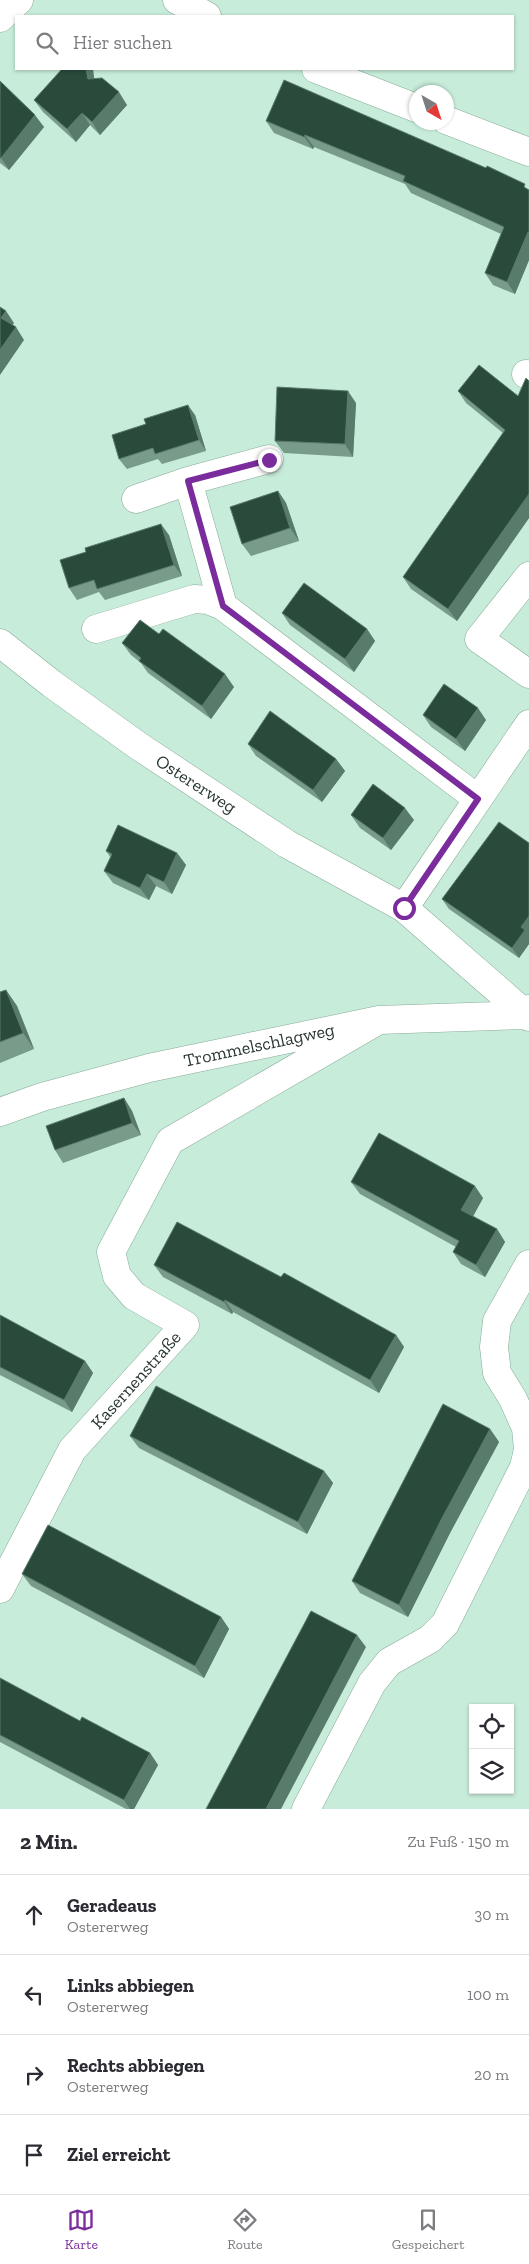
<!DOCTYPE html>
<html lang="de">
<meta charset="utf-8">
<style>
:root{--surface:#fff;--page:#f7f7f7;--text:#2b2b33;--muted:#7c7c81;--line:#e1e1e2;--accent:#7a2c9d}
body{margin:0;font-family:"Zilla Slab",serif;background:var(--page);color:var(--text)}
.controls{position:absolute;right:15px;bottom:15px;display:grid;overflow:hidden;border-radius:0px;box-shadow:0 1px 4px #0004}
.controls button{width:45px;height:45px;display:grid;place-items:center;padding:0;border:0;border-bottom:1px solid var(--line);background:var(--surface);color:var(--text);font:25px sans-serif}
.compass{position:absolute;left:409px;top:85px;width:45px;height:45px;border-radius:50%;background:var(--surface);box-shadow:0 1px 4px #0004;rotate:141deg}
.stop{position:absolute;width:15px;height:15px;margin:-11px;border:4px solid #7a2c9d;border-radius:50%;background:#fff}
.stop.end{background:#7a2c9d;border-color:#fff;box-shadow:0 1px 5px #0008}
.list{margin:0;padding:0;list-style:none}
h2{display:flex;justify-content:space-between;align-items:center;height:65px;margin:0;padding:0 20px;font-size:21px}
h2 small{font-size:16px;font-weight:400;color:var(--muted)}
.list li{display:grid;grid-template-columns:32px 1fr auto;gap:15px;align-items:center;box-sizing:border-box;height:80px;padding:0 20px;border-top:1px solid var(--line)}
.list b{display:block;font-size:19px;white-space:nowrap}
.list p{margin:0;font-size:16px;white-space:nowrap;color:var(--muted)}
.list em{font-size:16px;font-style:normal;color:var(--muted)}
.icon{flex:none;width:28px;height:28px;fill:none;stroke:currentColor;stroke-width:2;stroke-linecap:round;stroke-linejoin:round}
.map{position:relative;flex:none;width:529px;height:1809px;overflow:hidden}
.search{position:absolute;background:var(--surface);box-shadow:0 1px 4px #0004;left:15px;right:15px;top:15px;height:55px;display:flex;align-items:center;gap:12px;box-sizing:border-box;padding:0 18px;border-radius:0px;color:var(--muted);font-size:19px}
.sheet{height:385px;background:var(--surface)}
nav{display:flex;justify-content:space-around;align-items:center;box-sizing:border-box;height:70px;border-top:1px solid var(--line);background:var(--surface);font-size:14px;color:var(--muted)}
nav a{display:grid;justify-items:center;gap:2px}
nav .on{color:var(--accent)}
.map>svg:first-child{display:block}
</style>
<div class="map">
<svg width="529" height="1809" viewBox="0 0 529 1809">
<rect width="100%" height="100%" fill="#c7ecd9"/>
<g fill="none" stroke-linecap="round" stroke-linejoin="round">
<defs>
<path id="street" d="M 177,0 L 207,16
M 0,18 L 19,0
M 316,69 L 416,108
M 446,120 L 529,152
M 526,374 L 529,376
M 188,481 L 223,606 L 478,799
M 136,499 L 188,481 L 269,459
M 529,576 L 479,639 L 529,674
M 96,629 L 194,599 L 208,600 L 223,606
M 0,643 L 52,684 L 140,747 L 287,844 L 404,908 L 529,1017
M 404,908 L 529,724
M 0,1112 L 42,1097 L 149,1068 L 379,1020 L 525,1015 L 529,1009
M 0,1589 L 72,1450 L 185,1325 L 134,1296 L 117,1276 L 111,1252 L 170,1141 L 379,1020
M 306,1809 L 372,1683 L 389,1662 L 430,1639 L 445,1624 L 524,1467 L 528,1450 L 526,1428 L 513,1399 L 497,1373 L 494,1347 L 497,1321 L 529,1264"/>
</defs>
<!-- street casing -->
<use href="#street" stroke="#88ab99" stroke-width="29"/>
<!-- street -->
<use href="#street" stroke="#fff" stroke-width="28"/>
</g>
<!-- wall -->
<path fill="#789b8a" d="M 94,78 L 127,105 L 100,135 L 90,125 L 76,142 L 43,112 L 34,100 Z
M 0,81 L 44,127 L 9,170 L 0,163 Z
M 266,121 L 529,190 L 529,260 L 515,294 L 493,285 L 485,273 L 501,234 L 411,193 L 405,184 L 314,147 L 313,149 L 274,133 Z
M 529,381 L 529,518 L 457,621 L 411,589 L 403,577 L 503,433 L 466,403 L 458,391 L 518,396 Z
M 356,403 L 353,457 L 284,453 L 275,441 Z
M 195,415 L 206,451 L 162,464 L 158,459 L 127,469 L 119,459 Z
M 278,491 L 286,503 L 299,541 L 251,556 L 242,544 Z
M 169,535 L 182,576 L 105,600 L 99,592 L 77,600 L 69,588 Z
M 282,613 L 367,629 L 375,641 L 354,672 L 290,625 Z
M 159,634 L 234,687 L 211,719 L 148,673 L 141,663 L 131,655 L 122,643 Z
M 423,715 L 486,720 L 465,751 L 431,727 Z
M 248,744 L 336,759 L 345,771 L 322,802 L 256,756 Z
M 351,815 L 414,820 L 391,850 L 360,828 Z
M 529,843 L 529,944 L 519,958 L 449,909 L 442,899 Z
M 106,851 L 177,853 L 186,865 L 172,894 L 156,886 L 149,900 L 113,883 L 104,871 L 111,858 Z
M 6,990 L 17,1006 L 34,1049 L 0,1063 L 0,992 Z
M 124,1098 L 132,1111 L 141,1135 L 63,1163 L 55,1150 Z
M 351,1182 L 483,1198 L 473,1216 L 497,1229 L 505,1242 L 485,1277 L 461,1264 L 453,1252 L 456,1247 L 360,1194 Z
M 154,1265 L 396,1335 L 404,1347 L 379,1393 L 233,1312 L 232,1314 L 163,1277 Z
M 0,1315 L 85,1361 L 93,1373 L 72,1412 L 0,1375 Z
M 490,1429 L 499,1442 L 450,1533 L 408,1617 L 360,1593 L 352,1581 Z
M 130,1436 L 324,1471 L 333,1483 L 307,1534 L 139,1448 Z
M 22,1574 L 221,1617 L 229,1629 L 204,1678 L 31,1586 Z
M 0,1678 L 80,1721 L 150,1753 L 158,1765 L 134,1809 L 126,1809 L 0,1742 Z"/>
<!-- shaded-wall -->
<path fill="#597b6b" d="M 86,69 L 93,69 L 96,91 L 88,79 Z
M 119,92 L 127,105 L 100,135 L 92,122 Z
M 82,113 L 90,125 L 76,142 L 67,129 Z
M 35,115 L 44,127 L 9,170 L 1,158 Z
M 305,135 L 314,147 L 313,149 L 304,137 Z
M 528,232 L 529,234 L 529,260 L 515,294 L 507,282 Z
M 6,311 L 14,323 L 10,330 L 1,318 Z
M 16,327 L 24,340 L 0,375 L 0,350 Z
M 348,391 L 356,403 L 353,457 L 345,444 Z
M 188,405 L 195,415 L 206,451 L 199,440 Z
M 278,491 L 286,503 L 299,541 L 290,528 Z
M 529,494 L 529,518 L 457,621 L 448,609 Z
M 161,524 L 169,535 L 182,576 L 174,565 Z
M 367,629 L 375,641 L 354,672 L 345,659 Z
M 225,674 L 234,687 L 211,719 L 202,706 Z
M 478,708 L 486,720 L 465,751 L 456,739 Z
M 336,759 L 345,771 L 322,802 L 313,790 Z
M 405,808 L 414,820 L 391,850 L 383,838 Z
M 177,853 L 186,865 L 172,894 L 164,882 Z
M 147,874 L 156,886 L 149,900 L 140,888 Z
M 529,916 L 529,944 L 519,958 L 512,948 L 521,927 Z
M 6,990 L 17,1006 L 34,1049 L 23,1033 Z
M 124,1098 L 132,1111 L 141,1135 L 132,1123 Z
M 475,1186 L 483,1198 L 470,1222 L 461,1210 Z
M 497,1229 L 505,1242 L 485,1277 L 476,1265 Z
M 225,1300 L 233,1312 L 232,1314 L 224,1302 Z
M 396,1335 L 404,1347 L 379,1393 L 370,1380 Z
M 85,1361 L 93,1373 L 72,1412 L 64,1400 Z
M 490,1429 L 499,1442 L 450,1533 L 408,1617 L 399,1605 L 441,1520 Z
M 324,1471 L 333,1483 L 307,1534 L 298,1522 Z
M 221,1617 L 229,1629 L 204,1678 L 195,1666 Z
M 357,1635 L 366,1647 L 281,1809 L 266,1809 Z
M 150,1753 L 158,1765 L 134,1809 L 130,1809 L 124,1800 Z"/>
<!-- building -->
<path fill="#2a4a3c" stroke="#597b6b" d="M 62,69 L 86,69 L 88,79 L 102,78 L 119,92 L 92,122 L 82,113 L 67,129 L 34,100 Z
M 284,80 L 486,168 L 487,166 L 525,184 L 524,187 L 529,190 L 529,232 L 528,232 L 507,282 L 485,273 L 504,227 L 403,181 L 405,176 L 305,135 L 304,137 L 266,121 Z
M 0,81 L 35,115 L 1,158 L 0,158 Z
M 0,307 L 6,311 L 1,318 L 16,327 L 0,350 Z
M 479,365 L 518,396 L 526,378 L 529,381 L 529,494 L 448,609 L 403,577 L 505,430 L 458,391 Z
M 277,387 L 348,391 L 345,444 L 275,441 Z
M 188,405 L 199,440 L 155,454 L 153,448 L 119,459 L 112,435 L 146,424 L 144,419 Z
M 278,491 L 290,528 L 242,544 L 230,507 Z
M 161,524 L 174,565 L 97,589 L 94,580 L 69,588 L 60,560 L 86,552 L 85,548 Z
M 304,583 L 367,629 L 345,659 L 282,613 Z
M 140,620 L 159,634 L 163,629 L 225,674 L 202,706 L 139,661 L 141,658 L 122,643 Z
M 444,684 L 478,708 L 456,739 L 423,715 Z
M 270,711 L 336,759 L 313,790 L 248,744 Z
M 373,784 L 405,808 L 383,838 L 351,815 Z
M 499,822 L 529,843 L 529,916 L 521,927 L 525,930 L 512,948 L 442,899 Z
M 118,825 L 177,853 L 164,882 L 147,874 L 140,888 L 104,871 L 112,854 L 106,851 Z
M 6,990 L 23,1033 L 0,1042 L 0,992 Z
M 124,1098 L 132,1123 L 55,1150 L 46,1126 Z
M 379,1133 L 475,1186 L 461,1210 L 497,1229 L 476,1265 L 453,1252 L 459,1241 L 351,1182 Z
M 177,1222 L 281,1277 L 284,1273 L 396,1335 L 370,1380 L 225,1300 L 224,1302 L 154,1265 Z
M 0,1315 L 85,1361 L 64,1400 L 0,1367 Z
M 156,1386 L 324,1471 L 298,1522 L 130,1436 Z
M 443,1404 L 490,1429 L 441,1520 L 399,1605 L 352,1581 Z
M 48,1525 L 221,1617 L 195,1666 L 22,1574 Z
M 311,1611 L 357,1635 L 266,1809 L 206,1809 Z
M 0,1678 L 80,1721 L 82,1717 L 150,1753 L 124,1800 L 0,1735 Z"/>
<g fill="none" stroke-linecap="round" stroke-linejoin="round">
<!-- route -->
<path stroke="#7a2c9d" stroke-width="6" d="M 269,460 L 188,481 L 223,606 L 478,799 L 404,908"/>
</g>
<g text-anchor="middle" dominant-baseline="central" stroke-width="5" stroke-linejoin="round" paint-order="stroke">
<!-- street labels -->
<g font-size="18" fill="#2a3831" stroke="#fff">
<text transform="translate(196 784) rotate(33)">Ostererweg</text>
<text transform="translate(259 1045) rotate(-12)">Trommelschlagweg</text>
<text transform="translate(136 1380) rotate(-48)">Kasernenstraße</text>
</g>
</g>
</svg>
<div class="controls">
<button><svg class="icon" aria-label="locate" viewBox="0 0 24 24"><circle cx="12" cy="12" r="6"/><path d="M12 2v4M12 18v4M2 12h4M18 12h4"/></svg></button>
<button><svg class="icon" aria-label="layers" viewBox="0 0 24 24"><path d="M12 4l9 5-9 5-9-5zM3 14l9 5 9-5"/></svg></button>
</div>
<svg class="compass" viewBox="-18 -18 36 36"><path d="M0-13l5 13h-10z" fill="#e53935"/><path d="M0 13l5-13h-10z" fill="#7c7c81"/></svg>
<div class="stop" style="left:404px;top:908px"></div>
<div class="stop end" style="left:269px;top:460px"></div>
<div class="search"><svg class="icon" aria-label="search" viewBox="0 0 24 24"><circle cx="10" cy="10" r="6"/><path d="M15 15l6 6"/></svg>Hier suchen</div>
</div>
<section class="sheet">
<h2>2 Min.<small>Zu Fuß · 150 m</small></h2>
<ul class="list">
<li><svg class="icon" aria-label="ahead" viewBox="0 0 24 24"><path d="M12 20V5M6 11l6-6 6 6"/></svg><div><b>Geradeaus</b><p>Ostererweg</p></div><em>30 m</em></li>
<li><svg class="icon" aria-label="left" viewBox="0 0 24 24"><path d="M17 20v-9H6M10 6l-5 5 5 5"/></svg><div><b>Links abbiegen</b><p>Ostererweg</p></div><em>100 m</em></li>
<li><svg class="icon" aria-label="right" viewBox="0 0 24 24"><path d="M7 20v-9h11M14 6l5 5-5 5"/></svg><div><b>Rechts abbiegen</b><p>Ostererweg</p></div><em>20 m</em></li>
<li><svg class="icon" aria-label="arrive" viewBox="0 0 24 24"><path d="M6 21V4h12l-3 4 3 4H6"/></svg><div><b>Ziel erreicht</b></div></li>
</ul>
</section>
<nav>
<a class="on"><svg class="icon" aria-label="map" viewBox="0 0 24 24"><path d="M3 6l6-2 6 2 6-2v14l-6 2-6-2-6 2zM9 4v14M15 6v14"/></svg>Karte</a>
<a><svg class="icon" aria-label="directions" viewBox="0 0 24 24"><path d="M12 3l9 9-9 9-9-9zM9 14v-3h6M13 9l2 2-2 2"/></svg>Route</a>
<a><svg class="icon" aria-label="saved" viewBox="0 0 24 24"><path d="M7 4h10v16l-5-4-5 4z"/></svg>Gespeichert</a>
</nav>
